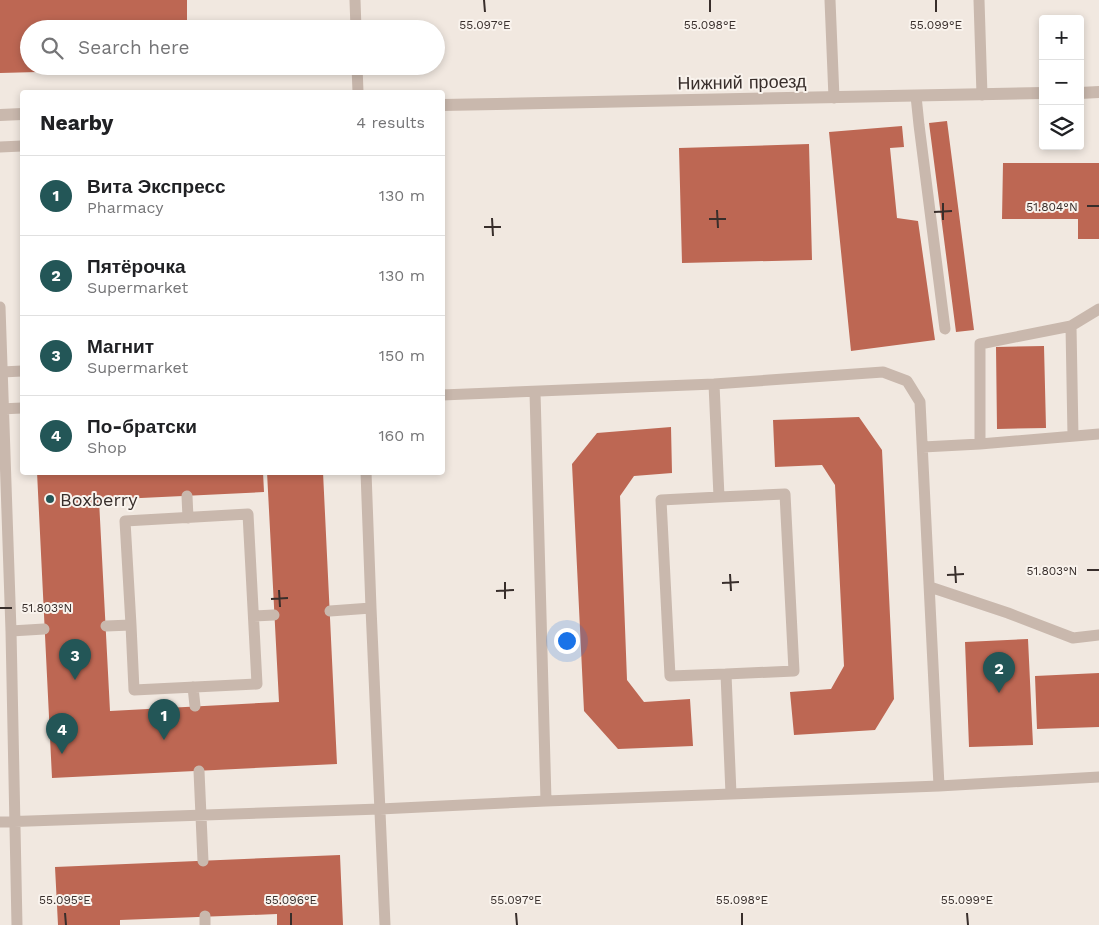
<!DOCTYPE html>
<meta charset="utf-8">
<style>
:root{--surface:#fff;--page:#f6f6f6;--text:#202124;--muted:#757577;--line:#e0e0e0;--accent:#235657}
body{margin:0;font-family:"Work Sans",sans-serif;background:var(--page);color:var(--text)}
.controls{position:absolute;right:15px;top:15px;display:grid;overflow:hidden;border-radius:5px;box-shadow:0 2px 8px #0003}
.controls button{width:45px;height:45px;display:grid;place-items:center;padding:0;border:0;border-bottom:1px solid var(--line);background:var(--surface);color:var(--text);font:25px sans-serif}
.you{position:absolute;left:566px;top:640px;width:18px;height:18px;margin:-12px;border:4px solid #fff;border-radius:50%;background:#1a73e8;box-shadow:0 0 0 8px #1a73e833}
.badge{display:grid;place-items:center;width:32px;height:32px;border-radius:50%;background:var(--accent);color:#fff;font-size:16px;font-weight:700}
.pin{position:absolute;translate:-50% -41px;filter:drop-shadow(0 1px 2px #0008)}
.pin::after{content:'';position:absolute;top:26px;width:18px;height:15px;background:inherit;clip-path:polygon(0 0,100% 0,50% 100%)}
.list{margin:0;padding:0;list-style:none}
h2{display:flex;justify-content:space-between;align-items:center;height:65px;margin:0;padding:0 20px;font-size:21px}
h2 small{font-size:16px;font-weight:400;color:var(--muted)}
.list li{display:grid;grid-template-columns:32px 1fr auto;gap:15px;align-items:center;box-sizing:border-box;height:80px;padding:0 20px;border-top:1px solid var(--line)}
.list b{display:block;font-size:19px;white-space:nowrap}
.list p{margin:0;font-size:16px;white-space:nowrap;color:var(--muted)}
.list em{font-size:16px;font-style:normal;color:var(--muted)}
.icon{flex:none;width:28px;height:28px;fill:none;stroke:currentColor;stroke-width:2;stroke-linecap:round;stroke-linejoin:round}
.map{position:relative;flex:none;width:1099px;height:925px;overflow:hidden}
.search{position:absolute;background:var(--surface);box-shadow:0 2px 8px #0003;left:20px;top:20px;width:425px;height:55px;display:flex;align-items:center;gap:12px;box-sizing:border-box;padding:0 18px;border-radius:28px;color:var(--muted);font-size:19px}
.panel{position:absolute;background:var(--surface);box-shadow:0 2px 8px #0003;left:20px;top:90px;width:425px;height:385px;border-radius:5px}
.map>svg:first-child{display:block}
</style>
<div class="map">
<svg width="1099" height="925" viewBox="0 0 1099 925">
<rect width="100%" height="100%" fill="#f1e8e0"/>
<!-- building -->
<path fill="#bd6753" d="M 0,0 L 187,0 L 187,29 L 29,29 L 29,66 L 188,66 L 188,68 L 0,73 Z
M 947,121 L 974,330 L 956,332 L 929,123 Z
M 902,126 L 904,147 L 890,148 L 897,218 L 918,221 L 935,340 L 851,351 L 829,132 Z
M 809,144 L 812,260 L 682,263 L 679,148 Z
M 1003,163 L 1099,163 L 1099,239 L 1078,239 L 1078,219 L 1002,219 Z
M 1044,346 L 1046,428 L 997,429 L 996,347 Z
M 859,417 L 882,450 L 894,699 L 875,730 L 794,735 L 790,692 L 831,689 L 844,666 L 835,485 L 822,465 L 775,467 L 773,420 Z
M 671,427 L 672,473 L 634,476 L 620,496 L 627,680 L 644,702 L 690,699 L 693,746 L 618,749 L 584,711 L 572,464 L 597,433 Z
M 37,472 L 263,472 L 264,492 L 99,500 L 110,711 L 279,702 L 267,472 L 323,472 L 337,764 L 52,778 Z
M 1028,639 L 1033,745 L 969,747 L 965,642 Z
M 1099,673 L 1099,727 L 1037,729 L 1035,676 Z
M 340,855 L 343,925 L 277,925 L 277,914 L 120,920 L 120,925 L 58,925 L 55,867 Z"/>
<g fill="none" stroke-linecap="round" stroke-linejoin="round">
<!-- lane -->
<path stroke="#c9b8ad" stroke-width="11" d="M 355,0 L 356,29
M 830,0 L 834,98
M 979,0 L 982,95
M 357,66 L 358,92
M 916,96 L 919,125 L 945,329
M 0,147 L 22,146
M 0,307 L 11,631 L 17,925
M 1071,326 L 980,344 L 980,444 L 1099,434
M 2,372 L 22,371
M 714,384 L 719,497 L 785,494 L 794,671 L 726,674 L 731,794
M 535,392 L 546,801
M 442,395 L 714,384 L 883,372 L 907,381 L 920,402 L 939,786
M 0,409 L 22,408
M 1073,436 L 1071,326 L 1099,309
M 923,447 L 980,444
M 366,472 L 371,608 L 385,925
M 187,496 L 188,518
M 719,497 L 661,500 L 670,676 L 726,674
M 930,587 L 1008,613 L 1073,638 L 1099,635
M 330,611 L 371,608
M 254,616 L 274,615
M 106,626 L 131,625 L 125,521 L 248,514 L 257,684 L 134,690 L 131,625
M 11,631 L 44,629
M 193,687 L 195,706
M 199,771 L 203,861
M 0,822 L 380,809 L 546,801 L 939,786 L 1099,777
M 205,916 L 205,925"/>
<!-- street -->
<path stroke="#c9b8ad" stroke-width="12" d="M 1080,93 L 1099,92
M 442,105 L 1043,93
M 0,115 L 22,114"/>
</g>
<!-- ticks -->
<path fill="none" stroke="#382e2b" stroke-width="2" d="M 484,0 L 485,12M 710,0 L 710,12M 936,0 L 936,12M 943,203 L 943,220M 1087,206 L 1099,206M 717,210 L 718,228M 934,212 L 952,211M 492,218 L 493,236M 709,219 L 726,219M 484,227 L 501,227M 955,566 L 956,583M 1087,570 L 1099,570M 730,574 L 731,591M 947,575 L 964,574M 505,582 L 505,599M 722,583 L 739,582M 279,590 L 280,607M 496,591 L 514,590M 271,599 L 288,598M 0,608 L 12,608M 65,913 L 66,925M 291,913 L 291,925M 516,913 L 517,925M 742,913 L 742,925M 967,913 L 968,925"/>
<!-- markers -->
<circle fill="#235657" stroke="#f9f3ed" stroke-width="2" cx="50" cy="499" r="5"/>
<g text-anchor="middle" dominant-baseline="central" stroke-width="4" stroke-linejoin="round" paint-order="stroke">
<!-- street labels -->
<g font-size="18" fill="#382e2b" stroke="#f9f3ed">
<text transform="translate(742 82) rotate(-1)">Нижний проезд</text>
</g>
<!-- poi labels -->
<g font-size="18" fill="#382e2b" stroke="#f9f3ed" text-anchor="start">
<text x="60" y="499">Boxberry</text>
</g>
</g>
<g font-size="12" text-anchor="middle" fill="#382e2b" stroke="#f9f3ed" stroke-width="4" stroke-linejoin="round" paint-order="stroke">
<text x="485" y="29">55.097°E</text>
<text x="710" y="29">55.098°E</text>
<text x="936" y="29">55.099°E</text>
<text x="1052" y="211">51.804°N</text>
<text x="1052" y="575">51.803°N</text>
<text x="47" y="612">51.803°N</text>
<text x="65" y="904">55.095°E</text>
<text x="291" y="904">55.096°E</text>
<text x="516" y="904">55.097°E</text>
<text x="742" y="904">55.098°E</text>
<text x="967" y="904">55.099°E</text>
</g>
</svg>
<div class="controls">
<button>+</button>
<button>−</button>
<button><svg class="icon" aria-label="layers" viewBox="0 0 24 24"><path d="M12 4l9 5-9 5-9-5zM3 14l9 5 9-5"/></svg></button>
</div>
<div class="you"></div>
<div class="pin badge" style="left:164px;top:740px">1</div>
<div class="pin badge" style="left:999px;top:693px">2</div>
<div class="pin badge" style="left:75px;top:680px">3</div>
<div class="pin badge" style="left:62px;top:754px">4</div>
<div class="search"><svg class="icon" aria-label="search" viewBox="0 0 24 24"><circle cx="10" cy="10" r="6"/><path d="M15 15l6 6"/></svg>Search here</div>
<section class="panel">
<h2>Nearby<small>4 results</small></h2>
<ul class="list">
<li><span class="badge">1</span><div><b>Вита Экспресс</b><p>Pharmacy</p></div><em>130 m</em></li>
<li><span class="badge">2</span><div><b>Пятёрочка</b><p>Supermarket</p></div><em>130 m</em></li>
<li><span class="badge">3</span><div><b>Магнит</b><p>Supermarket</p></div><em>150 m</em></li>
<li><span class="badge">4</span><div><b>По-братски</b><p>Shop</p></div><em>160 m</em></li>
</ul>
</section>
</div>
